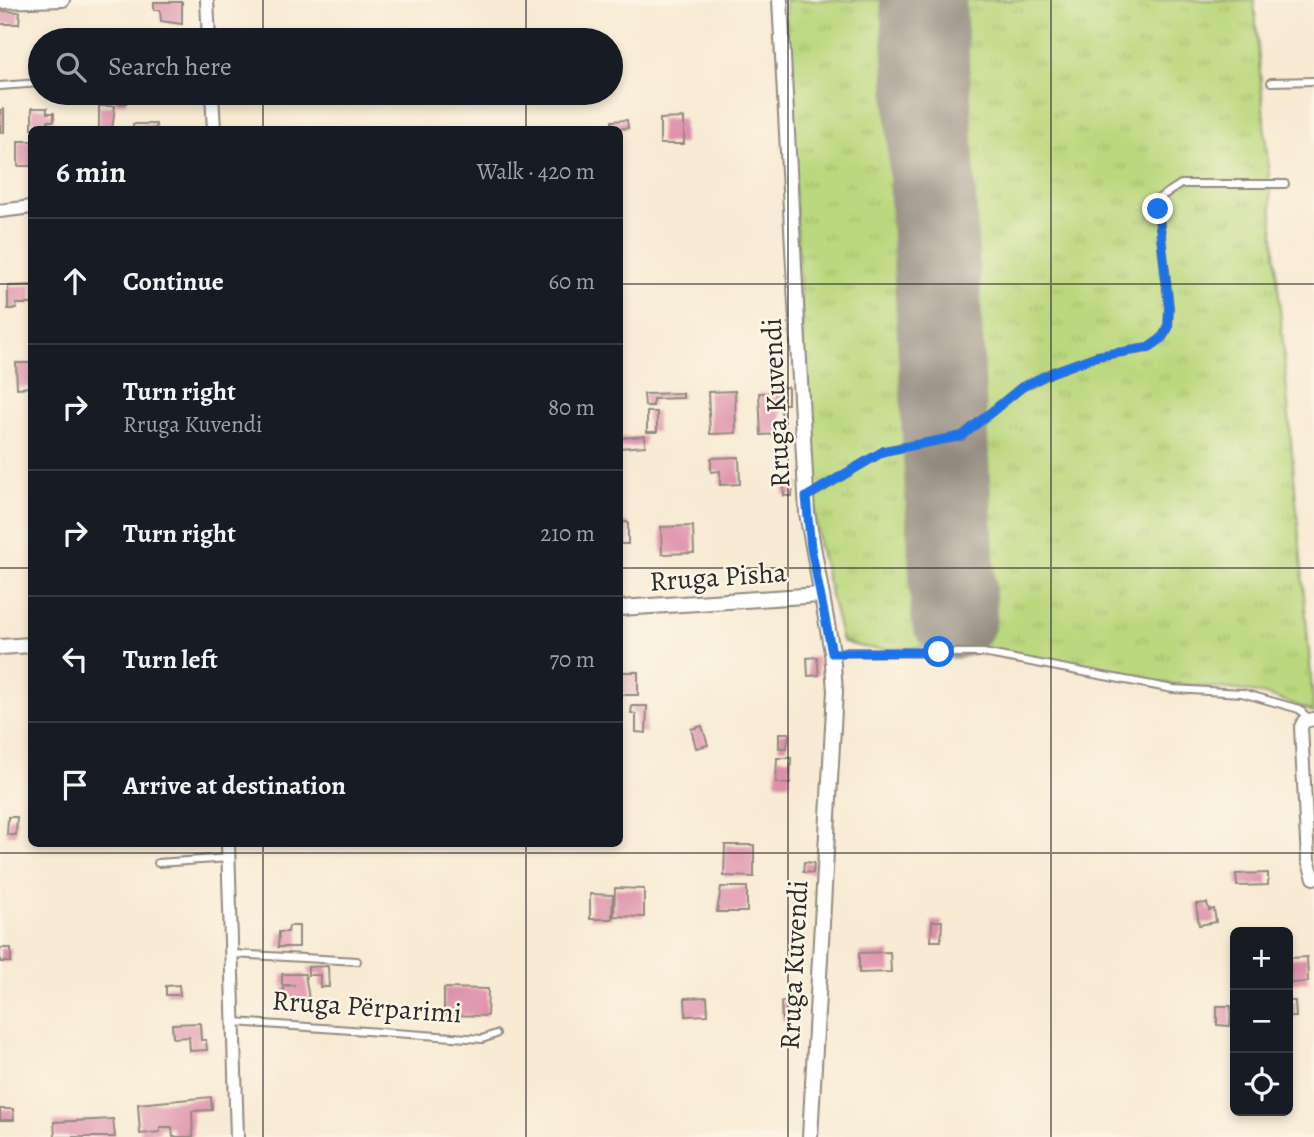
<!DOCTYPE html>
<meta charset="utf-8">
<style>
:root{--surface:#171b24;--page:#20242c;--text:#f1f3f6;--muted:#9ea1a6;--line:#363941}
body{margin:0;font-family:Alegreya,serif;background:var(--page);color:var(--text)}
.controls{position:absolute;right:21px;bottom:21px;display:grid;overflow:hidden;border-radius:10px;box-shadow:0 4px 10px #0003}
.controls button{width:63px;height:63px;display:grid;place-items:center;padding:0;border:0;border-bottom:2px solid var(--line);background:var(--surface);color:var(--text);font:35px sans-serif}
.stop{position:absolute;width:21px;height:21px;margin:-16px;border:5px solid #1a73e8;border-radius:50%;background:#fff}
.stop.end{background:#1a73e8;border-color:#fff;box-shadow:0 2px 7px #0008}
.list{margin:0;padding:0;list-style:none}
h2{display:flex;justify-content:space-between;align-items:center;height:91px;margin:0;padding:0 28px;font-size:30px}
h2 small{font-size:23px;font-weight:400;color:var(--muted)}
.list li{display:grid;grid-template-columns:46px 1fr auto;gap:21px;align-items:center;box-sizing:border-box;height:126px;padding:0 28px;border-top:2px solid var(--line)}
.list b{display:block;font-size:26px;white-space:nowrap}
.list p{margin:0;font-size:23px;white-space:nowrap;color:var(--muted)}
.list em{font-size:23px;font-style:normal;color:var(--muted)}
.icon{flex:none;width:38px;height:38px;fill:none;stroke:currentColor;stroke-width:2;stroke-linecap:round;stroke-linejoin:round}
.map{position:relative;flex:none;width:1314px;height:1137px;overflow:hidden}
.search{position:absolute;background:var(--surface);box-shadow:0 4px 10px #0003;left:28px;top:28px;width:595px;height:77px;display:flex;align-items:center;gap:18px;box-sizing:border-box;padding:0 24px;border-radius:38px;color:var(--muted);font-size:26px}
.panel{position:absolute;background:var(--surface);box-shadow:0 4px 10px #0003;left:28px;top:126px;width:595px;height:721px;border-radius:10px}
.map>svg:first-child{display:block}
</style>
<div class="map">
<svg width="1314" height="1137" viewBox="0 0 1314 1137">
<defs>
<pattern id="grass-tufts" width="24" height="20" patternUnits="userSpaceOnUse" patternTransform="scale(1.75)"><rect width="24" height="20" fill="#bbd87e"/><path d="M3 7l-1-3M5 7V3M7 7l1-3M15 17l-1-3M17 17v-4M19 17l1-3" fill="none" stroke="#a1ba6d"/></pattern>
</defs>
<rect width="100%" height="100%" fill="#fcf5e5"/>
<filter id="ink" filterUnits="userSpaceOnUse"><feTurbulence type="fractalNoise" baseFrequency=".0143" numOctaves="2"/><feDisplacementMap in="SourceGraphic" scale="14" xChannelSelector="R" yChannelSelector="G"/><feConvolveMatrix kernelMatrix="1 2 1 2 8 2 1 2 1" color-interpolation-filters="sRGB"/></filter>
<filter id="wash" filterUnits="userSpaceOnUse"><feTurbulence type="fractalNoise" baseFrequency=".00686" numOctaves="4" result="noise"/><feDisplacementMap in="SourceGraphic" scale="28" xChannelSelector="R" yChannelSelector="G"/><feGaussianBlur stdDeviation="1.57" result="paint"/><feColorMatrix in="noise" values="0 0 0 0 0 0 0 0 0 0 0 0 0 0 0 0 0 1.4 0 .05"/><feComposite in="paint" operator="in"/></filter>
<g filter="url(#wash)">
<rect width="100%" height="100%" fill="#f8ead3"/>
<!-- grass -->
<path fill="url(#grass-tufts)" stroke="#738254" stroke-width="2" d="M 785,0 L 1254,0 L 1314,713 C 1253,682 1201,690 1137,680 C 1079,671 1023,652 964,647 C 924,643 880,657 842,641 L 818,542 L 807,424 Z"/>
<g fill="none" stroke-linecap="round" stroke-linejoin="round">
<!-- runway -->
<path stroke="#928a7f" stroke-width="86" d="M 923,0 L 954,616"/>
</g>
<g id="blocks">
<!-- building -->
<path fill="#de90ab" d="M 154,2 L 182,2 L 182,24 L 161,21 L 160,10 L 154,10 Z
M 0,11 L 20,12 L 19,24 L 0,24 Z
M 114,93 L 126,93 L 126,103 L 115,103 Z
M 99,106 L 115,106 L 112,130 L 99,130 Z
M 32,108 L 47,108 L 47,113 L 54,113 L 54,121 L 48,121 L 48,129 L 32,129 Z
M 4,109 L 4,132 L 0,132 L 0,110 Z
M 684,118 L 684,144 L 660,144 L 660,119 Z
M 627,120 L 628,128 L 612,129 L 612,121 Z
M 133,124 L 156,124 L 156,130 L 133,130 Z
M 18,141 L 32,141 L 32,166 L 18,166 Z
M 32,285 L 32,304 L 16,304 L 17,309 L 8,309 L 8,286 Z
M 16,363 L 32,363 L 32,387 L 17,388 Z
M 788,387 L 788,404 L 781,404 L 782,434 L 761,435 L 759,393 L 776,393 L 775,388 Z
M 735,391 L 736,433 L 710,434 L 708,392 Z
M 683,393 L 683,398 L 653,399 L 653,406 L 645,406 L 644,394 Z
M 647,412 L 657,412 L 657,432 L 647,432 Z
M 645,436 L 645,446 L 620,448 L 620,438 Z
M 739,457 L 740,484 L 720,485 L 720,471 L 711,472 L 711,458 Z
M 784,482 L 793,482 L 792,496 L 784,496 Z
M 620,522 L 628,522 L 628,544 L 620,544 Z
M 693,526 L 694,553 L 662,554 L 661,527 Z
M 817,657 L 819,675 L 808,676 L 807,658 Z
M 620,672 L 638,672 L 638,695 L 620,695 Z
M 632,706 L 647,706 L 646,733 L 636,732 L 636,714 L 631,713 Z
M 702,726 L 708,745 L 696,748 L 691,729 Z
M 779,733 L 789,733 L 787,748 L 779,748 Z
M 777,758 L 791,758 L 790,784 L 776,783 Z
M 8,817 L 17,817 L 16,835 L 7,835 Z
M 725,845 L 754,845 L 754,877 L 724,876 Z
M 804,862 L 814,863 L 813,873 L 803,872 Z
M 1268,873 L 1268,885 L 1237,886 L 1236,874 Z
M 721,887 L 747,887 L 747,912 L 717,912 Z
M 615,888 L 644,889 L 644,917 L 614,916 Z
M 590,894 L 613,895 L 612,919 L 590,919 Z
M 1207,903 L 1209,910 L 1214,909 L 1216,922 L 1199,925 L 1196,904 Z
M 932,921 L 942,921 L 941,941 L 931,941 Z
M 289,926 L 299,926 L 299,947 L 278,947 L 279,932 L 288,932 Z
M 0,948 L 11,948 L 11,962 L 0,962 Z
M 890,952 L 891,972 L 859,973 L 859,953 Z
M 1307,957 L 1308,982 L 1290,983 L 1290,958 Z
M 328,966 L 329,987 L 320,987 L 320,975 L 308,975 L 308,967 Z
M 282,974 L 305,974 L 309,999 L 284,1000 L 283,986 L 295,985 L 282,985 Z
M 179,985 L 180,995 L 166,995 L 166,986 Z
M 444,988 L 488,989 L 487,1016 L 444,1015 Z
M 707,997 L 708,1015 L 686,1016 L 685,998 Z
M 796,1001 L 797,1020 L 782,1021 L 781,1002 Z
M 1288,1001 L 1295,1001 L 1296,1017 L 1288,1017 Z
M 1217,1006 L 1231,1006 L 1230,1026 L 1217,1025 Z
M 200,1023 L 201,1040 L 206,1040 L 207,1050 L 190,1051 L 189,1037 L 173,1038 L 172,1024 Z
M 211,1097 L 212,1110 L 192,1111 L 193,1137 L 173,1137 L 172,1127 L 160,1127 L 160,1132 L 140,1134 L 138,1104 Z
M 0,1109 L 13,1109 L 14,1120 L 0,1120 Z
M 113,1119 L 115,1137 L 55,1137 L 54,1122 Z"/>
</g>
</g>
<g filter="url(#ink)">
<use href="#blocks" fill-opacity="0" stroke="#928a7f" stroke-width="2"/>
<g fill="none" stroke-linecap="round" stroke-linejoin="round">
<defs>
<path id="service" d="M 1271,82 L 1314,81
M 0,86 L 40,83
M 808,496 L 884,451 L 962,436 L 1022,387 L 1053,372 L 1097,356 L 1148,348 L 1161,339 L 1168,328 L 1169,308 L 1158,209 L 1159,198 L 1181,184 L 1285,184
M 833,652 L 983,653 L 1173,689 L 1242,693 L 1299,709 L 1309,719
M 158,863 L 229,858
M 232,954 L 357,961
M 234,1022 L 482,1039 L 496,1034"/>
<path id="minor" d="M 207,0 L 209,40
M 0,2 L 63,0
M 212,93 L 214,130
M 0,211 L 32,207
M 1314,719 L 1304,721 L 1301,727 L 1308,860 L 1314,878
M 228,844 L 237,1137"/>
<path id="tertiary" d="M 780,0 L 807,513 L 832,652 L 835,691 L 810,1137
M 620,608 L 820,595
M 0,647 L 32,645"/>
</defs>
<!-- service casing -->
<use href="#service" stroke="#928a7f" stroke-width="10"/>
<!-- minor casing -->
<use href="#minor" stroke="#928a7f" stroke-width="16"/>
<!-- tertiary casing -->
<use href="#tertiary" stroke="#928a7f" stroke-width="18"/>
<!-- service -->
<use href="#service" stroke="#fff" stroke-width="6"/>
<!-- minor -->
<use href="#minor" stroke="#fff" stroke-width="12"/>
<!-- tertiary -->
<use href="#tertiary" stroke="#fff" stroke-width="14"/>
</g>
</g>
<g fill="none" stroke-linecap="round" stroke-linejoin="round" filter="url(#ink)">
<!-- route -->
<path stroke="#1a73e8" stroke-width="9" d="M 939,652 L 832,653 L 811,548 L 806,497 L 884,451 L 962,436 L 1022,387 L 1053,372 L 1097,356 L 1148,348 L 1161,339 L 1168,328 L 1169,308 L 1158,209"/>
</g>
<!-- grid -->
<path fill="none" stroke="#2b2b2b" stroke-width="2" stroke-opacity="0.55" d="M 263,0 L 263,40M 526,0 L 526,40M 788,0 L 788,1137M 1051,0 L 1051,1137M 263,93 L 263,130M 526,93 L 526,130M 0,284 L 32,284M 620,284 L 1314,284M 0,568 L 32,568M 620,568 L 1314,568M 263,844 L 263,1137M 526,844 L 526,1137M 0,853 L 1314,853"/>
<g text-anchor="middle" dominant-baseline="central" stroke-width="5" stroke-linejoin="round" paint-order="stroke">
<!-- street labels -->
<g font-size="28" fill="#2b2b2b" stroke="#fcf5e5">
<text transform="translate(776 403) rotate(-93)">Rruga Kuvendi</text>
<text transform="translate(718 577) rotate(-4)">Rruga Pisha</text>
<text transform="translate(794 965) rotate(-87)">Rruga Kuvendi</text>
<text transform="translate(367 1007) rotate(4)">Rruga Përparimi</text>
</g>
</g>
</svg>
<div class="controls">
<button>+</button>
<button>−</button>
<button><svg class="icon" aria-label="locate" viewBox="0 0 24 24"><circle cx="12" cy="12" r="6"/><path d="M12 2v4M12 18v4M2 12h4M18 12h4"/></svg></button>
</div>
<div class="stop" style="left:939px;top:652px"></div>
<div class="stop end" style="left:1158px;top:209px"></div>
<div class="search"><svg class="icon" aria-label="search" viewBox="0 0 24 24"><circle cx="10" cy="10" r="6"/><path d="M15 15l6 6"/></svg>Search here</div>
<section class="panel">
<h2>6 min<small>Walk · 420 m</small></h2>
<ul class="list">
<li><svg class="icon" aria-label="ahead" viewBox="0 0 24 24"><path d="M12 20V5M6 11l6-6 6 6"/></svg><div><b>Continue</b></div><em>60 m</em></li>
<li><svg class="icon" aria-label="right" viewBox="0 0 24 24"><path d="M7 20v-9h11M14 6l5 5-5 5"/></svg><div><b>Turn right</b><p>Rruga Kuvendi</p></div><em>80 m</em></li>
<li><svg class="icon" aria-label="right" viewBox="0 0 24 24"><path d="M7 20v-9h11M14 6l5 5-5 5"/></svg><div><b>Turn right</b></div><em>210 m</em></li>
<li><svg class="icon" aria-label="left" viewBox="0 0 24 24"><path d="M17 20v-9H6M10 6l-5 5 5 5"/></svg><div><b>Turn left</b></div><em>70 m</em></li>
<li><svg class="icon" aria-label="arrive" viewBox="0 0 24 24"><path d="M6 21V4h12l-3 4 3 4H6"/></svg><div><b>Arrive at destination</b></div></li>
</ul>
</section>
</div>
